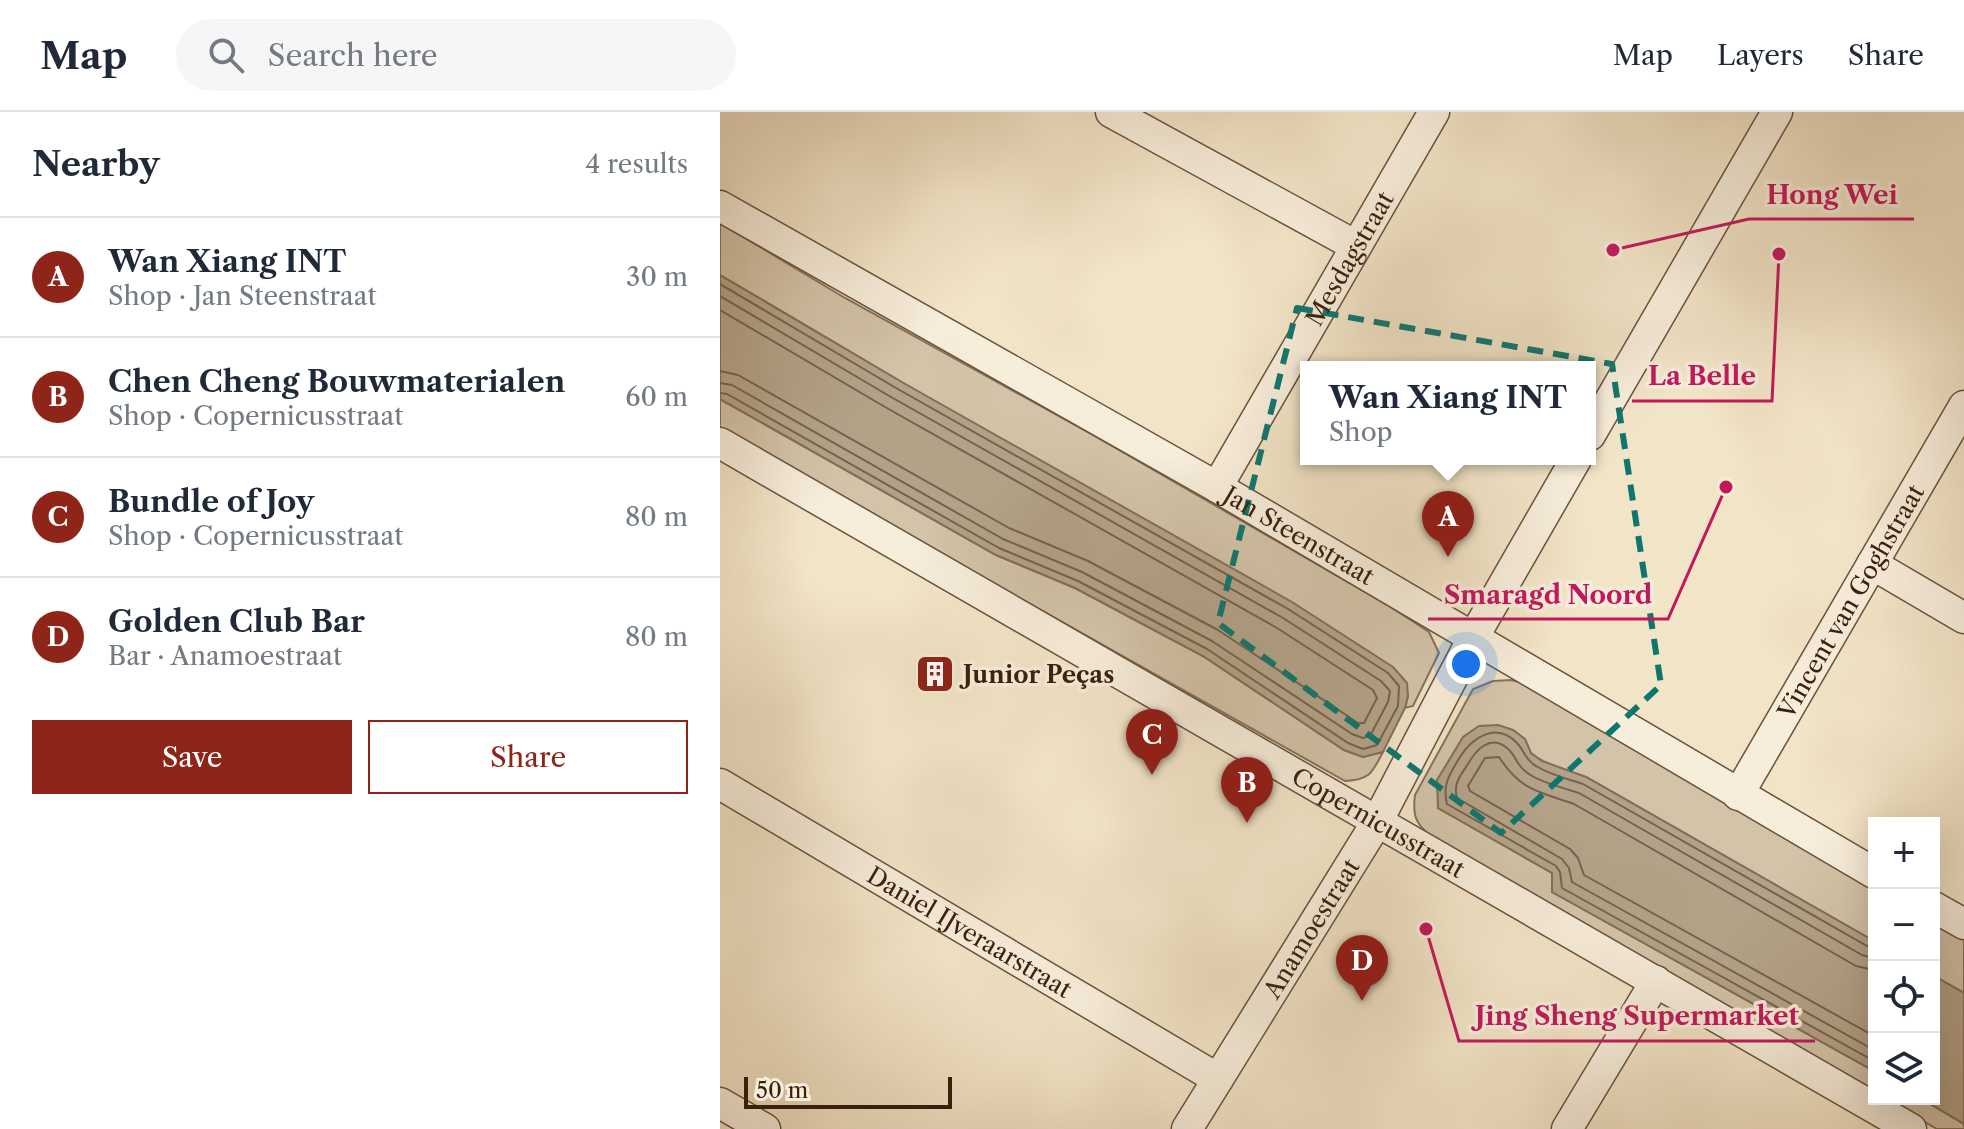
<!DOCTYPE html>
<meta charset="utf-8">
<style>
:root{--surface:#fff;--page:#f6f6f7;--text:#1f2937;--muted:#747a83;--line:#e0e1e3;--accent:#8f2418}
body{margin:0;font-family:"Libre Caslon Text",serif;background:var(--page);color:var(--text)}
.controls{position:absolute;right:24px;bottom:24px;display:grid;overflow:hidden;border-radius:0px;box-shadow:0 8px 32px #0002}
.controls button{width:72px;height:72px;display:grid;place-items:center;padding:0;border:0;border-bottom:2px solid var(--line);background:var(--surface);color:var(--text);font:40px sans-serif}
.scale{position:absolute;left:24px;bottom:20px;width:208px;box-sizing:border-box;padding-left:8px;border:4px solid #3a210e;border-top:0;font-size:22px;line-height:28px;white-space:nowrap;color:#3a210e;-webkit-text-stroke:6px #f7eddb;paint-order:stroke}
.you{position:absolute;left:746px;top:552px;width:28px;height:28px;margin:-20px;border:6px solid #fff;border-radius:50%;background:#1a73e8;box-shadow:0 0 0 12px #1a73e833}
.badge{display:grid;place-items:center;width:52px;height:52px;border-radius:50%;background:var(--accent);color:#fff;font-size:26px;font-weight:700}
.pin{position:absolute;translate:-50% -66px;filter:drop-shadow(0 2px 4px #0008)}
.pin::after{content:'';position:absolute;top:42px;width:28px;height:24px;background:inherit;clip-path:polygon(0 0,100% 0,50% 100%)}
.popup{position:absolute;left:580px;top:249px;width:296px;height:104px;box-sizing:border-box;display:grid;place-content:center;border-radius:0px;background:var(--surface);filter:drop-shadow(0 2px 6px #0005);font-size:26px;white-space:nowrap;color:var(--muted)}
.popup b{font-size:30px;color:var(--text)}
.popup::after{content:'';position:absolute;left:50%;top:100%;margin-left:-16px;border:16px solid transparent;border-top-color:var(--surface)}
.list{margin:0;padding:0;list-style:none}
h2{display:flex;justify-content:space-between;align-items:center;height:104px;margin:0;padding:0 32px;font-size:34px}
h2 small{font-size:26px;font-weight:400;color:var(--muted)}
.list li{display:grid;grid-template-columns:52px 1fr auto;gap:24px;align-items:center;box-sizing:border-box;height:120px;padding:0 32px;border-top:2px solid var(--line)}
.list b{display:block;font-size:30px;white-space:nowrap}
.list p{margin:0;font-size:26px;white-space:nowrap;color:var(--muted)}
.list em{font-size:26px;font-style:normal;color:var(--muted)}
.actions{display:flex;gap:16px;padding:24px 32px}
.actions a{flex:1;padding:18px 0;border:2px solid var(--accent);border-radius:0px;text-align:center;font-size:28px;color:var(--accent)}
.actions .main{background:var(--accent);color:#fff}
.icon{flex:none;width:44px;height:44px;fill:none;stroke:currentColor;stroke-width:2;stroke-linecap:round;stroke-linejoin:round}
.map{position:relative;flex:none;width:1244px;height:1017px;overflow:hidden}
header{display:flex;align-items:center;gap:48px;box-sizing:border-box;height:112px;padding:0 40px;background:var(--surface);border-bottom:2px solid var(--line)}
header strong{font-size:38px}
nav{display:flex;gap:44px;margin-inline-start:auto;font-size:28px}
.search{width:560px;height:72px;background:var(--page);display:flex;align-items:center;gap:20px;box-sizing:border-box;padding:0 28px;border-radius:44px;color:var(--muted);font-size:30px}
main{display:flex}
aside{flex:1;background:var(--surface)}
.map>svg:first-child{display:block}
</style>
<header>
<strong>Map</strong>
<div class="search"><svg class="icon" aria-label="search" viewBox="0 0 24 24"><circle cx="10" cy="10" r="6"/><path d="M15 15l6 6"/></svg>Search here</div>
<nav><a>Map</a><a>Layers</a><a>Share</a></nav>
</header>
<main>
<aside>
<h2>Nearby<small>4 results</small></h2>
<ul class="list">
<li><span class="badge">A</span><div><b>Wan Xiang INT</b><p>Shop · Jan Steenstraat</p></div><em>30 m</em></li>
<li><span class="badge">B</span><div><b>Chen Cheng Bouwmaterialen</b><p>Shop · Copernicusstraat</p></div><em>60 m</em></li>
<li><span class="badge">C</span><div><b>Bundle of Joy</b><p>Shop · Copernicusstraat</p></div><em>80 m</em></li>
<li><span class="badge">D</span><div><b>Golden Club Bar</b><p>Bar · Anamoestraat</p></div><em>80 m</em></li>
</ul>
<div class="actions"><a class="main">Save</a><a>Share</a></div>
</aside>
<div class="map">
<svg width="1244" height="1017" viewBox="0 0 1244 1017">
<rect width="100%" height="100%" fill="#f2e4c7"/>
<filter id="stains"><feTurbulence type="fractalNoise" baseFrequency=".0025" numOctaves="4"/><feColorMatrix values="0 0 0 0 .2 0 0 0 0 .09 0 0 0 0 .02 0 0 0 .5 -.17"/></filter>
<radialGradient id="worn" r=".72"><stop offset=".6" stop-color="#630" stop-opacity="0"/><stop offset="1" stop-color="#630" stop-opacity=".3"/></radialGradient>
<!-- green -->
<path fill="#d3c3a8" stroke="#86725b" stroke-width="2" d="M 0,111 L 125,186 L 375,324 L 669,494 L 709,520 L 719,541 L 693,594 L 685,596 L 688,584 L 180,269 L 0,163 Z
M 0,287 L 276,443 L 355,476 L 483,544 L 624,638 L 643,645 L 663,640 C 652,661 650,668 625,669 L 43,342 L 0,317 Z
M 791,568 L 807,572 L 1154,770 L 1154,829 L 866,665 C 852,660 837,656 823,649 C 790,633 810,612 759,614 L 718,696 L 832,761 L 832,780 L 1154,959 L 1154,981 L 714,727 C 697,713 692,706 695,683 L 753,577 L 773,569 Z
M 1214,805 L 1244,823 L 1244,881 L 1214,864 Z
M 1165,987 L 1202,987 L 1244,1012 L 1244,1017 L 1217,1017 Z"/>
<!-- water -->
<path fill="#b3a288" stroke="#836e57" stroke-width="2" d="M 0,163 L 180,269 L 572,490 L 673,555 L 687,571 L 688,584 L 685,596 L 663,640 L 643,645 L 624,638 L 483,544 L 355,476 L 276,443 L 0,287 Z
M 778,613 L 793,618 L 805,627 L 811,641 L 822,649 L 866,665 L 1154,829 L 1154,959 L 832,780 L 832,761 L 718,696 L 717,668 L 743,625 L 759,614 Z
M 1214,864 L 1244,881 L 1244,1012 L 1202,987 L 1214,987 Z"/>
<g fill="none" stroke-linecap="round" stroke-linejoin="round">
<!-- shore -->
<path stroke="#76624b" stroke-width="2" d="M 0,172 L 176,276 L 568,497 L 668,561 L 679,574 L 678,594 L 657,633 L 643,637 L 628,631 L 487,537 L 358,469 L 279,436 L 7,282 L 0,281
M 0,184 L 171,285 L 563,506 L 661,569 L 670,579 L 668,590 L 650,624 L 643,626 L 632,622 L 492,529 L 362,460 L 283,427 L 12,273 L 0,271
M 0,198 L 165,295 L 557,516 L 653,578 L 657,586 L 644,611 L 638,611 L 498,518 L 368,449 L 289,416 L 18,263 L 0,259
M 1154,836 L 1147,834 L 863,672 C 848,667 830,663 816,654 C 805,648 805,639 797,631 C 776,609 752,626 740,645 C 730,662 722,672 727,692 L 836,754 L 840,760 L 842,776 L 1154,949
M 1154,846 L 1142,843 L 859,681 C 844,676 826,672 812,664 C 795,654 797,644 787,636 C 770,622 756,638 748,652 C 740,664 733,672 737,686 L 842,747 L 849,756 L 852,770 L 1154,938
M 1154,858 L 1136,854 L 854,692 C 818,679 801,679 779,645 L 765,646 L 748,674 L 750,679 L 850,737 L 858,746 L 864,763 L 1154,924"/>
<defs>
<g id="minor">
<path d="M 391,0 L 636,134"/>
<path id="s1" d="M 0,94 L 497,375 L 1154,761"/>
<path d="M 870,323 L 1057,0"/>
<path id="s2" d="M 0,331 L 1191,1017"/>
<path id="s3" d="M 497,375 L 714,0"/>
<path d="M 1152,452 L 1244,506"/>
<path id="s4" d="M 0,672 L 498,967"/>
<path id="s5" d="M 1018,683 L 1244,294"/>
<path d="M 1214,795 L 1244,812"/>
<path d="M 0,991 L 45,1017"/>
<path id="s6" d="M 467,1017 L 657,710 L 753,526 L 856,347"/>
<path d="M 847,1017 L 936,869"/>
</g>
</defs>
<!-- minor casing -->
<use href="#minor" stroke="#68523c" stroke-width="33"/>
<!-- minor -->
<use href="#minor" stroke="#f7eddb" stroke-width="30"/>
</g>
<!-- marked area -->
<path fill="none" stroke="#0f766e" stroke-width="6" stroke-dasharray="16 10" stroke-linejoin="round" d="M 577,196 L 892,252 L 941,573 L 781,721 L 498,511 Z"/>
<!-- icons -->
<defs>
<symbol id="building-square" viewBox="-11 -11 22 22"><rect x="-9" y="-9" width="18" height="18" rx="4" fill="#8f2418" stroke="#f7eddb"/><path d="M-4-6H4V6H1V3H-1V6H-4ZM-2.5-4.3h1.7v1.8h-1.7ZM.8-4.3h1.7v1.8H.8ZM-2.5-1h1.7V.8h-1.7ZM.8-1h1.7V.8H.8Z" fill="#fff"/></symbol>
</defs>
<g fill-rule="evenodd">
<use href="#building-square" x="193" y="540" width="44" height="44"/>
</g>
<g text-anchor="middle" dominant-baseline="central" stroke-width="7" stroke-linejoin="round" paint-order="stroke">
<!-- street labels -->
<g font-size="24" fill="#3a210e" stroke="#f7eddb">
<text stroke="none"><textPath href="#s3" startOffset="264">Mesdagstraat</textPath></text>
<text stroke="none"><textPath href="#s1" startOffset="666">Jan Steenstraat</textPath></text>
<text stroke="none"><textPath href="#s5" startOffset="224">Vincent van Goghstraat</textPath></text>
<text stroke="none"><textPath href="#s2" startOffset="760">Copernicusstraat</textPath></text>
<text stroke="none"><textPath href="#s6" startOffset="236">Anamoestraat</textPath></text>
<text stroke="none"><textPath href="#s4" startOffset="290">Daniel IJveraarstraat</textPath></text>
</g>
<!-- poi labels -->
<g font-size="24" font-weight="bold" fill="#3a210e" stroke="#f7eddb" text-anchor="start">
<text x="243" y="562">Junior Peças</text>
</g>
</g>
<!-- callouts -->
<path fill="none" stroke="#c2185b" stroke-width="3" d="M893 138L1029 107H1194M1059 142L1052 289H912M1006 375L948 507H708M706 817L739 929H1095"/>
<g fill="#c2185b" stroke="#f7eddb" stroke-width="3">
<circle cx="893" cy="138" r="8"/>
<circle cx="1059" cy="142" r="8"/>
<circle cx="1006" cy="375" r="8"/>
<circle cx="706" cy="817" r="8"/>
</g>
<g font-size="26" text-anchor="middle" font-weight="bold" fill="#c2185b" stroke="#f7eddb" stroke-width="7" stroke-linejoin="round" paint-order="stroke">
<text x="1112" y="92">Hong Wei</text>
<text x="982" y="273">La Belle</text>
<text x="828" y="492">Smaragd Noord</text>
<text x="917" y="913">Jing Sheng Supermarket</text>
</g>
<rect width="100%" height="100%" filter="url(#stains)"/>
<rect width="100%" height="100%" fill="url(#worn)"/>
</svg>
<div class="controls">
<button>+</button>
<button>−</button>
<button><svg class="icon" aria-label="locate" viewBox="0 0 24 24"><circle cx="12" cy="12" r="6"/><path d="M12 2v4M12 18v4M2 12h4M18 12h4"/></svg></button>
<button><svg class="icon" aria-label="layers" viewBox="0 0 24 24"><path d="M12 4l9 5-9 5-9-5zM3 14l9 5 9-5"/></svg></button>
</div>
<div class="scale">50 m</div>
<div class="you"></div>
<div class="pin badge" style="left:728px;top:445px">A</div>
<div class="popup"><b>Wan Xiang INT</b>Shop</div>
<div class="pin badge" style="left:527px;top:711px">B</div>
<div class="pin badge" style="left:432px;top:663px">C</div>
<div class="pin badge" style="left:642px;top:889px">D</div>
</div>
</main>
